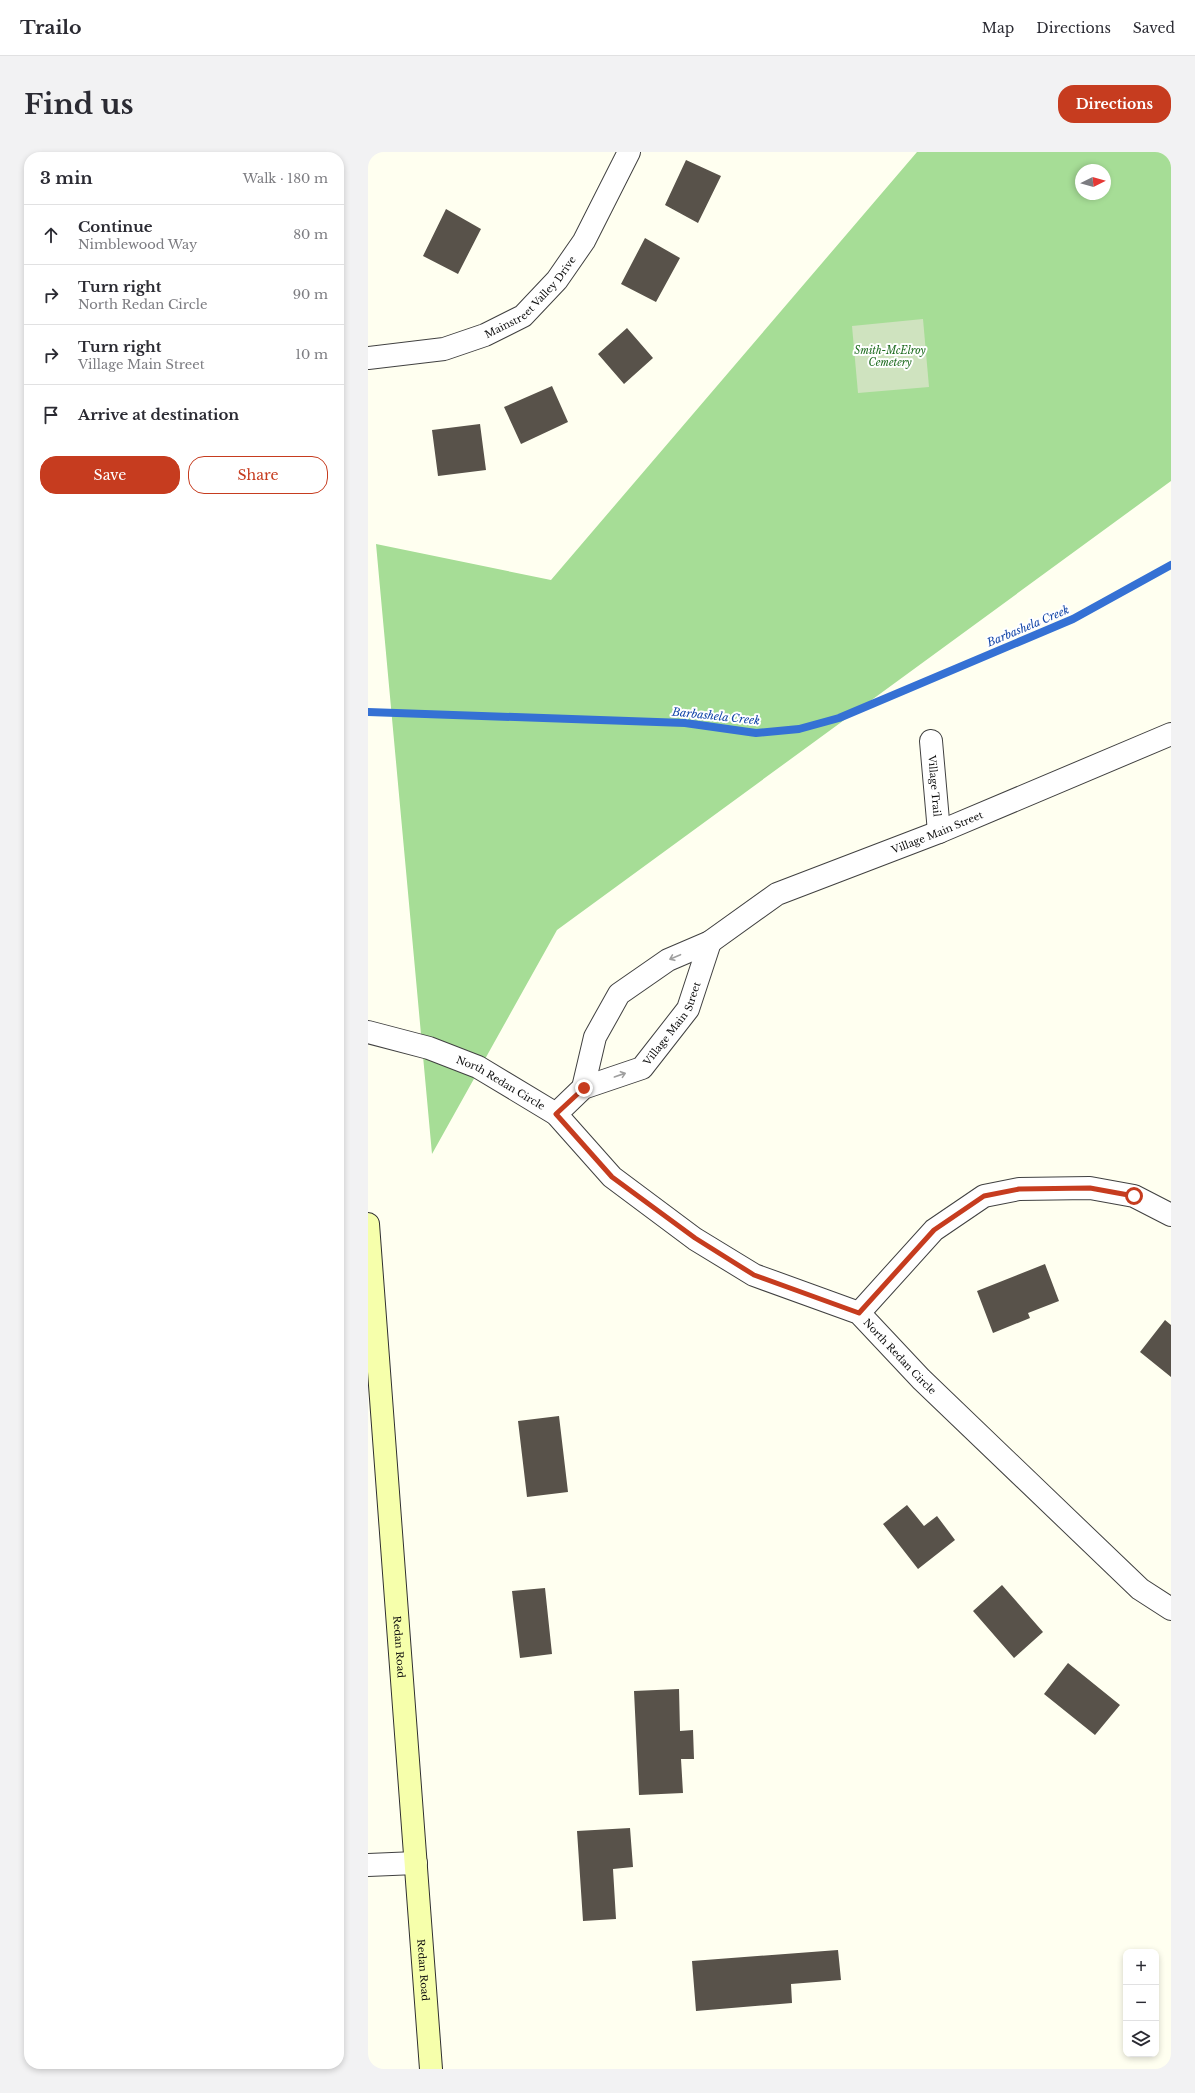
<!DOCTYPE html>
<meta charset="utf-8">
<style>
:root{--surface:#fff;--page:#f2f2f3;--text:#2b2b33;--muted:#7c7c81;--line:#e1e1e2;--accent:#c63c1f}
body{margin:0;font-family:"Libre Baskerville",serif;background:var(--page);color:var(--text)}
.controls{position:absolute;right:12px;bottom:12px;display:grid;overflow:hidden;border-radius:8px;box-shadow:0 2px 6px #0003}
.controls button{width:36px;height:36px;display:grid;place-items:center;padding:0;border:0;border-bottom:1px solid var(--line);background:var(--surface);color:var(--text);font:20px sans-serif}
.compass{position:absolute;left:707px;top:12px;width:36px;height:36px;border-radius:50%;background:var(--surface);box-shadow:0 2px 6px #0003;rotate:85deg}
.stop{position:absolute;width:12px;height:12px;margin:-9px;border:3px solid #c63c1f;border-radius:50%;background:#fff}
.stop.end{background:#c63c1f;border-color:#fff;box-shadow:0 1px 4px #0008}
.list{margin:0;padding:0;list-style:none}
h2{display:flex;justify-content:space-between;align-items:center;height:52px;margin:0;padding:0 16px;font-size:17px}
h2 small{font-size:13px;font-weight:400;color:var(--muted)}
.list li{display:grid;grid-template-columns:26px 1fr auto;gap:12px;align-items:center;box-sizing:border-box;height:60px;padding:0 16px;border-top:1px solid var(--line)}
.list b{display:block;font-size:15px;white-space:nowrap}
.list p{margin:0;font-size:13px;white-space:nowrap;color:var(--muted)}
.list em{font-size:13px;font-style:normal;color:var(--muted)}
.actions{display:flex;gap:8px;padding:12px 16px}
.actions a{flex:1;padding:9px 0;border:1px solid var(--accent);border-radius:16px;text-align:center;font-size:14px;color:var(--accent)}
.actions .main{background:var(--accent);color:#fff}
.icon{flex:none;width:22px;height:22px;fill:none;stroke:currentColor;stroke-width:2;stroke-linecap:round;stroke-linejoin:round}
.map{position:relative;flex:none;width:803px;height:1917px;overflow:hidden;border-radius:16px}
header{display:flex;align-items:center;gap:24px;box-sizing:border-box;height:56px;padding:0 20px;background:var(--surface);border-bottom:1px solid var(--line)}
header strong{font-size:19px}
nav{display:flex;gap:22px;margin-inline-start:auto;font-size:14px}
.intro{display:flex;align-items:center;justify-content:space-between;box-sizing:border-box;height:96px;padding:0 24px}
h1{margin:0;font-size:28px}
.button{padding:10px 18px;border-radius:16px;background:var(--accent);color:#fff;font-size:14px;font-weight:700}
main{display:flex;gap:24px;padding:0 24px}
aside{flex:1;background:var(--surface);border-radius:16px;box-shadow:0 2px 6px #0003}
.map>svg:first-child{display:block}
</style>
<header>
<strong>Trailo</strong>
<nav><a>Map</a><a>Directions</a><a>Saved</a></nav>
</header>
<div class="intro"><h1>Find us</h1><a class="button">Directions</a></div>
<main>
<aside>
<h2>3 min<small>Walk · 180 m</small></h2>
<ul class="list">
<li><svg class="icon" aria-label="ahead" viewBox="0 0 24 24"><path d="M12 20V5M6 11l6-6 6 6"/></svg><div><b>Continue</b><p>Nimblewood Way</p></div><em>80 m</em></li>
<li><svg class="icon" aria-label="right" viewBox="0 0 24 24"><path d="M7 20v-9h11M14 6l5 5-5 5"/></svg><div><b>Turn right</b><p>North Redan Circle</p></div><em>90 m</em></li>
<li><svg class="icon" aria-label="right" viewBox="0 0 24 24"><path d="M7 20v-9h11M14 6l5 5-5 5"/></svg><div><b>Turn right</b><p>Village Main Street</p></div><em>10 m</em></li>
<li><svg class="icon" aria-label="arrive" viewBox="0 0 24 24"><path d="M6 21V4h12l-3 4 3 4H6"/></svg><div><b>Arrive at destination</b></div></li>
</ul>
<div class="actions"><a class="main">Save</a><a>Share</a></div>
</aside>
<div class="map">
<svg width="803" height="1917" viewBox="0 0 803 1917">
<rect width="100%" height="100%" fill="#fffff0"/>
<!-- forest -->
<path fill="#a6dd96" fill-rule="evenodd" d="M 549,0 L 803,0 L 803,329 L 189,778 L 64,1002 L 8,392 L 183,428 ZM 713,18 L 737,18 L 737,42 L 713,42 Z"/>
<!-- cemetery -->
<path fill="#cfe3bf" d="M 555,167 L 561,235 L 490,241 L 484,174 Z"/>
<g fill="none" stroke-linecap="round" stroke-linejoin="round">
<!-- stream -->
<path stroke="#3571d4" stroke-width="8" d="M 0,560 L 317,571 L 388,581 L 431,577 L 471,566 L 705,467 L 803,413"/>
</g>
<!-- building -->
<path fill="#58524a" d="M 318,8 L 353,24 L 330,71 L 297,53 Z
M 78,57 L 113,77 L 90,122 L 55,104 Z
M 277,86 L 312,106 L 288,150 L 253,132 Z
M 259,176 L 285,206 L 256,232 L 230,202 Z
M 184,234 L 200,270 L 153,292 L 136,255 Z
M 112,272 L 118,318 L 70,324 L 64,278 Z
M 677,1112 L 691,1149 L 660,1161 L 662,1166 L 625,1181 L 609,1139 Z
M 797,1168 L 803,1173 L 803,1225 L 772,1200 Z
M 191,1264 L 200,1340 L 159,1345 L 150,1269 Z
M 539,1353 L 556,1374 L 569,1364 L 587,1388 L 550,1417 L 515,1372 Z
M 634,1433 L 675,1480 L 646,1506 L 605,1459 Z
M 177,1436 L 184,1502 L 152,1506 L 144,1439 Z
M 700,1511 L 752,1553 L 727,1583 L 676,1542 Z
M 311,1537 L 312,1579 L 325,1578 L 326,1607 L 313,1607 L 315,1641 L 271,1643 L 266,1539 Z
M 262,1676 L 265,1715 L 245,1717 L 248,1767 L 215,1769 L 209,1679 Z
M 470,1798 L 473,1828 L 423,1832 L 424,1851 L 328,1859 L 324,1809 Z"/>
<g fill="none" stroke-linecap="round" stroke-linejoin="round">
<defs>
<g id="minor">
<path id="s1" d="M 0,206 L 76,197 L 117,183 L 155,164 L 189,128 L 216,89 L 261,0"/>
<path id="s2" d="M 563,589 L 571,680"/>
<path id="s3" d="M 0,880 L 61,896 L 110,915 L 188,962 L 244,1025 L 327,1087 L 386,1123 L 491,1161 L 553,1227 L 772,1437 L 803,1457"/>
<path id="s4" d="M 215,936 L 227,885 L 251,842 L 300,808 L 342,790 L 409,742 L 571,680 L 803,582"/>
<path id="s5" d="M 188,962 L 215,936 L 274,916 L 320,857 L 342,790"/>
<path d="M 491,1161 L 566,1078 L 616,1044 L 651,1037 L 722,1036 L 766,1044 L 803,1063"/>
<path d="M 0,1713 L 48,1711"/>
</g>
<g id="secondary">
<path id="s6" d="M 0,1072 L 63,1917"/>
</g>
</defs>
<!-- minor casing -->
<use href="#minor" stroke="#414141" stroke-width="24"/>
<!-- secondary casing -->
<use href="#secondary" stroke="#303030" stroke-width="24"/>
<!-- minor -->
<use href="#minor" stroke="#fff" stroke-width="22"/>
<!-- secondary -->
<use href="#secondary" stroke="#f6ffab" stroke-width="22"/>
</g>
<!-- one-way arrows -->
<defs><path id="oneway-shaft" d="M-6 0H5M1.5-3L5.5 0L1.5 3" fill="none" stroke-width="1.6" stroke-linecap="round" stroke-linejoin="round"/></defs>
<g stroke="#9f9f9f">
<use href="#oneway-shaft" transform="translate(307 805) rotate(157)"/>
<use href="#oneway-shaft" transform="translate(252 923) rotate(-19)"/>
</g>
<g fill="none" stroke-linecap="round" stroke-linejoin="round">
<!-- route -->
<path stroke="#c63c1f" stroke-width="5" d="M 216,936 L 188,962 L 244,1025 L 327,1086 L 386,1123 L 491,1161 L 566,1078 L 616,1044 L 651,1037 L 722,1036 L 766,1044"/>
</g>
<g text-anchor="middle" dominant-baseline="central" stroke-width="4" stroke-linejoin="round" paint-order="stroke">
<!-- street labels -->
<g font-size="10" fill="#0e0e0e" stroke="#fff">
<text stroke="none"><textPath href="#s1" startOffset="180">Mainstreet Valley Drive</textPath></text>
<text stroke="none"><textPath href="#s2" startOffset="45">Village Trail</textPath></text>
<text stroke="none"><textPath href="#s4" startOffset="461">Village Main Street</textPath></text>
<text stroke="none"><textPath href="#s5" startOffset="154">Village Main Street</textPath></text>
<text stroke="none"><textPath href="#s3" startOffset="143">North Redan Circle</textPath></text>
<text stroke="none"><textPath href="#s3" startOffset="635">North Redan Circle</textPath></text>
<text stroke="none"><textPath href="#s6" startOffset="424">Redan Road</textPath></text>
<text stroke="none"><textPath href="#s6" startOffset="748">Redan Road</textPath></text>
</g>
<!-- park labels -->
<g font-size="10" font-style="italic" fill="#1b6a1c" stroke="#fff">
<text x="522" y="198">Smith-McElroy<tspan x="522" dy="12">Cemetery</tspan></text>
</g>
<!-- water labels -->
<g font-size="11" font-style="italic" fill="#1144a7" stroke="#fff">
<text transform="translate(660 474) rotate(-23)">Barbashela Creek</text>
<text transform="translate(348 564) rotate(6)">Barbashela Creek</text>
</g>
</g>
</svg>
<div class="controls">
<button>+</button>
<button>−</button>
<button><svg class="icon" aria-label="layers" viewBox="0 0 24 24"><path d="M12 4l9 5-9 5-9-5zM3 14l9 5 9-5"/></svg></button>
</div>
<svg class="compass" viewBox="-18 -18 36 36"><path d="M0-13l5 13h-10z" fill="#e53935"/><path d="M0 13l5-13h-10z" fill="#7c7c81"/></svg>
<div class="stop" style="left:766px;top:1044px"></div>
<div class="stop end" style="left:216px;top:936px"></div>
</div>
</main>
